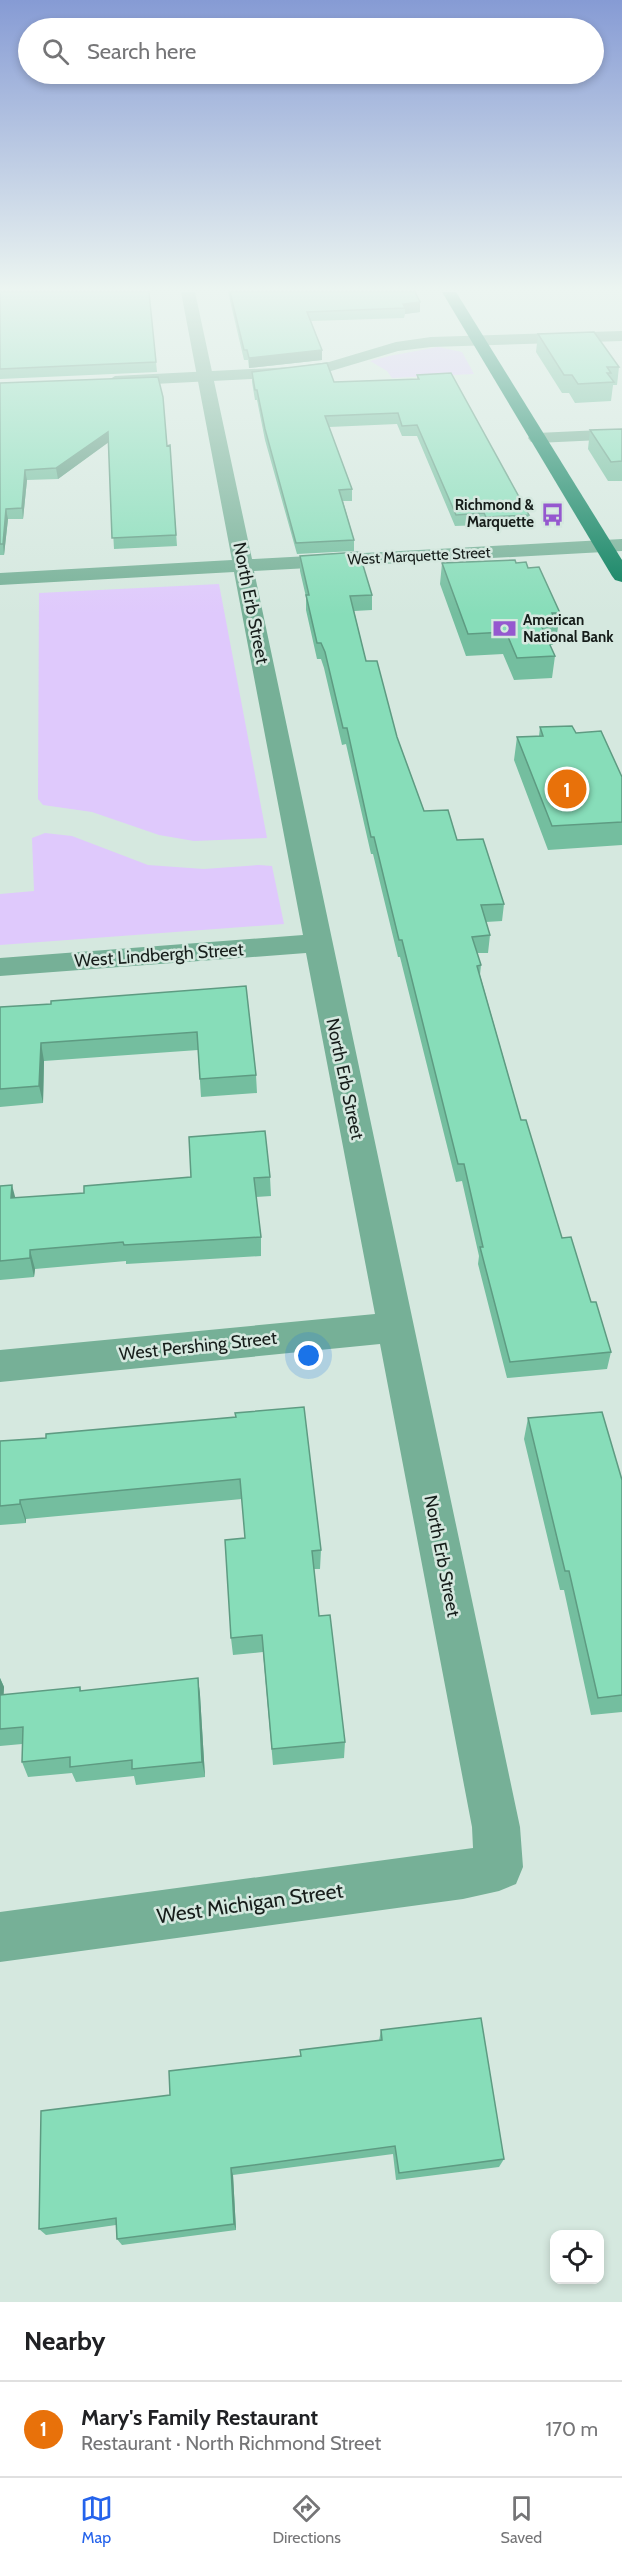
<!DOCTYPE html>
<meta charset="utf-8">
<style>
:root{--surface:#fff;--page:#f6f6f6;--text:#202124;--muted:#757577;--line:#e0e0e0;--accent:#2563eb}
body{margin:0;font-family:Cabin,sans-serif;background:var(--page);color:var(--text)}
.controls{position:absolute;right:18px;bottom:18px;display:grid;overflow:hidden;border-radius:12px;box-shadow:0 3px 9px #0003}
.controls button{width:54px;height:54px;display:grid;place-items:center;padding:0;border:0;border-bottom:2px solid var(--line);background:var(--surface);color:var(--text);font:30px sans-serif}
.you{position:absolute;left:309px;top:1356px;width:21px;height:21px;margin:-15px;border:4px solid #fff;border-radius:50%;background:#1a73e8;box-shadow:0 0 0 9px #1a73e833}
.badge{display:grid;place-items:center;width:39px;height:39px;border-radius:50%;background:var(--accent);color:#fff;font-size:20px;font-weight:700}
.pin{position:absolute;translate:-50% -50%;border:3px solid #fff;box-shadow:0 2px 6px #0006}
.list{margin:0;padding:0;list-style:none}
h2{display:flex;justify-content:space-between;align-items:center;height:78px;margin:0;padding:0 24px;font-size:26px}
h2 small{font-size:20px;font-weight:400;color:var(--muted)}
.list li{display:grid;grid-template-columns:39px 1fr auto;gap:18px;align-items:center;box-sizing:border-box;height:96px;padding:0 24px;border-top:2px solid var(--line)}
.list b{display:block;font-size:22px;white-space:nowrap}
.list p{margin:0;font-size:20px;white-space:nowrap;color:var(--muted)}
.list em{font-size:20px;font-style:normal;color:var(--muted)}
.icon{flex:none;width:33px;height:33px;fill:none;stroke:currentColor;stroke-width:2;stroke-linecap:round;stroke-linejoin:round}
.map{position:relative;flex:none;width:622px;height:2302px;overflow:hidden}
.search{position:absolute;background:var(--surface);box-shadow:0 3px 9px #0003;left:18px;right:18px;top:18px;height:66px;display:flex;align-items:center;gap:15px;box-sizing:border-box;padding:0 21px;border-radius:33px;color:var(--muted);font-size:22px}
.sheet{height:174px;background:var(--surface)}
nav{display:flex;justify-content:space-around;align-items:center;box-sizing:border-box;height:84px;border-top:2px solid var(--line);background:var(--surface);font-size:16px;color:var(--muted)}
nav a{display:grid;justify-items:center;gap:3px}
nav .on{color:var(--accent)}
.map>svg:first-child{display:block}
</style>
<div class="map">
<svg width="622" height="2302" viewBox="0 0 622 2302">
<rect width="100%" height="100%" fill="#d5e8df"/>
<!-- green -->
<path fill="#dfc9fc" d="M 438,347 L 462,352 L 474,374 L 392,378 L 387,371 L 370,361 L 389,356 Z
M 219,584 L 267,838 L 194,841 L 159,835 L 92,812 L 43,805 L 38,799 L 39,593 Z
M 45,833 L 72,836 L 148,865 L 204,869 L 259,865 L 272,866 L 284,924 L 0,945 L 0,894 L 34,891 L 32,838 Z"/>
<g fill="none" stroke-linecap="round" stroke-linejoin="round">
<!-- minor -->
<path fill="#76b097" fill-rule="evenodd" d="M 181,292 L 195,292 L 252,559 L 622,539 L 622,551 L 254,571 L 520,1827 L 523,1867 L 516,1884 L 499,1891 L 463,1899 L 0,1962 L 0,1912 L 473,1848 L 472,1827 L 380,1344 L 0,1382 L 0,1350 L 375,1314 L 306,953 L 0,976 L 0,958 L 303,935 L 234,572 L 0,585 L 0,573 L 232,560 Z
M 622,429 L 622,439 L 537,443 L 531,442 L 528,438 L 531,434 L 537,433 Z"/>
<!-- tertiary -->
<path fill="#76b097" fill-rule="evenodd" d="M 622,331 L 622,341 L 431,347 L 398,351 L 331,371 L 293,377 L 115,386 L 107,381 L 115,376 L 293,367 L 329,362 L 396,342 L 431,337 Z"/>
<!-- primary -->
<path fill="#087e5c" fill-rule="evenodd" d="M 442,292 L 456,292 L 622,560 L 622,582 L 615,580 L 612,576 Z"/>
</g>
<!-- wall -->
<path fill="#74be9f" d="M 0,292 L 149,292 L 157,372 L 0,379 Z
M 228,292 L 415,292 L 420,312 L 405,314 L 404,318 L 311,321 L 322,350 L 322,360 L 249,368 L 248,360 L 244,360 Z
M 538,334 L 619,367 L 617,385 L 613,385 L 611,401 L 575,403 L 569,393 L 562,393 L 536,352 Z
M 252,372 L 334,382 L 417,379 L 417,375 L 529,515 L 527,526 L 485,529 L 483,525 L 455,526 L 417,436 L 402,436 L 397,424 L 329,427 L 352,489 L 352,501 L 343,501 L 354,540 L 354,551 L 297,554 L 265,440 L 257,400 L 255,400 L 252,382 Z
M 0,383 L 167,446 L 170,445 L 177,546 L 114,549 L 108,442 L 58,479 L 27,480 L 23,519 L 8,519 L 4,555 L 0,555 Z
M 622,429 L 622,481 L 608,481 L 588,449 L 590,430 Z
M 300,556 L 372,595 L 372,610 L 354,611 L 366,661 L 397,737 L 424,811 L 457,840 L 504,904 L 502,921 L 486,922 L 490,935 L 488,953 L 477,953 L 481,965 L 480,975 L 521,1120 L 562,1238 L 591,1302 L 611,1352 L 607,1369 L 507,1378 L 478,1264 L 479,1256 L 462,1181 L 456,1182 L 400,957 L 398,957 L 373,854 L 371,854 L 346,744 L 342,745 L 324,668 L 321,659 L 317,659 L 306,610 L 306,597 L 300,571 Z
M 442,563 L 516,563 L 528,568 L 560,613 L 557,634 L 555,634 L 553,645 L 550,645 L 555,656 L 552,678 L 514,680 L 503,654 L 466,656 L 440,584 Z
M 540,727 L 576,733 L 622,777 L 622,845 L 548,850 L 514,760 L 517,737 L 539,736 Z
M 246,986 L 256,1075 L 257,1093 L 201,1097 L 198,1050 L 44,1061 L 43,1103 L 0,1107 L 0,1007 L 51,1004 Z
M 270,1177 L 271,1196 L 256,1197 L 261,1237 L 261,1256 L 126,1264 L 126,1261 L 35,1269 L 34,1277 L 0,1280 L 0,1186 L 15,1198 L 84,1193 Z
M 236,1417 L 321,1550 L 320,1569 L 314,1569 L 319,1616 L 345,1742 L 344,1758 L 273,1765 L 263,1652 L 233,1655 L 231,1638 L 245,1538 L 242,1499 L 26,1519 L 26,1523 L 0,1525 L 0,1441 L 46,1438 Z
M 528,1418 L 622,1480 L 622,1712 L 591,1715 L 564,1590 L 560,1590 L 524,1439 Z
M 0,1678 L 4,1687 L 3,1695 L 80,1687 L 81,1691 L 198,1678 L 200,1695 L 205,1777 L 136,1785 L 134,1776 L 76,1782 L 72,1773 L 28,1777 L 22,1762 L 22,1744 L 0,1746 Z
M 381,2030 L 504,2159 L 499,2167 L 396,2180 L 393,2154 L 233,2175 L 236,2230 L 122,2245 L 117,2239 L 116,2225 L 46,2235 L 39,2229 L 170,2095 L 301,2056 L 379,2041 Z"/>
<!-- shaded-wall -->
<path fill="#5e9b82" d="M 420,302 L 420,312 L 405,314 L 405,308 L 403,304 Z
M 322,350 L 322,360 L 249,368 L 249,358 Z
M 108,432 L 109,442 L 58,479 L 56,468 Z
M 25,470 L 27,480 L 23,519 L 22,508 Z
M 6,509 L 8,519 L 4,555 L 3,544 Z
M 41,1043 L 44,1061 L 43,1103 L 39,1086 Z
M 12,1185 L 17,1204 L 11,1198 Z
M 30,1250 L 35,1269 L 34,1277 L 30,1258 Z
M 20,1500 L 26,1519 L 26,1523 L 20,1504 Z
M 0,1678 L 4,1687 L 3,1712 L 0,1706 Z
M 198,1678 L 200,1695 L 205,1777 L 202,1762 Z
M 231,2168 L 233,2175 L 236,2230 L 234,2224 Z"/>
<!-- building -->
<path fill="#87ddb9" stroke="#5e9b82" stroke-width="1.5" d="M 0,292 L 149,292 L 156,362 L 0,369 Z
M 230,292 L 415,292 L 420,302 L 403,304 L 405,308 L 307,312 L 322,350 L 249,358 L 247,350 L 244,350 Z
M 594,332 L 619,367 L 607,367 L 611,373 L 607,373 L 614,382 L 578,384 L 572,375 L 564,375 L 538,334 Z
M 327,363 L 334,382 L 419,379 L 417,375 L 451,373 L 529,515 L 486,517 L 484,513 L 456,515 L 417,425 L 402,426 L 398,413 L 325,416 L 352,489 L 339,490 L 354,540 L 296,543 L 265,429 L 257,390 L 255,390 L 252,372 Z
M 158,377 L 163,397 L 167,446 L 170,445 L 176,535 L 112,538 L 108,432 L 56,468 L 25,470 L 22,508 L 6,509 L 3,544 L 0,544 L 0,383 Z
M 622,429 L 622,461 L 611,462 L 590,430 Z
M 359,552 L 372,595 L 350,596 L 366,661 L 377,661 L 397,737 L 424,811 L 448,810 L 457,840 L 483,839 L 504,904 L 481,905 L 490,935 L 472,937 L 481,965 L 477,966 L 521,1120 L 526,1120 L 562,1238 L 571,1237 L 591,1302 L 596,1302 L 611,1352 L 510,1362 L 480,1247 L 483,1247 L 464,1164 L 458,1164 L 402,940 L 399,940 L 374,837 L 371,837 L 347,728 L 343,728 L 325,652 L 321,643 L 317,643 L 306,595 L 309,595 L 300,556 Z
M 515,560 L 516,563 L 526,562 L 528,568 L 539,567 L 560,613 L 552,613 L 556,623 L 540,623 L 555,656 L 517,658 L 506,632 L 468,634 L 442,563 Z
M 572,726 L 576,733 L 601,731 L 622,777 L 622,822 L 552,826 L 517,737 L 543,736 L 540,727 Z
M 246,986 L 256,1075 L 200,1079 L 197,1032 L 41,1043 L 39,1086 L 0,1089 L 0,1007 L 51,1004 L 51,1001 Z
M 265,1131 L 270,1177 L 254,1178 L 261,1237 L 124,1245 L 123,1242 L 30,1250 L 30,1258 L 0,1261 L 0,1186 L 12,1185 L 11,1198 L 84,1193 L 84,1186 L 191,1177 L 189,1137 Z
M 304,1407 L 321,1550 L 312,1551 L 319,1616 L 330,1615 L 345,1742 L 272,1749 L 262,1635 L 231,1638 L 225,1540 L 245,1538 L 240,1479 L 20,1500 L 20,1504 L 0,1506 L 0,1441 L 46,1438 L 46,1434 L 236,1417 L 235,1413 Z
M 602,1412 L 622,1480 L 622,1695 L 598,1698 L 569,1571 L 565,1571 L 528,1418 Z
M 198,1678 L 202,1762 L 132,1769 L 132,1760 L 70,1767 L 70,1757 L 22,1762 L 23,1727 L 0,1729 L 0,1695 L 80,1687 L 80,1691 Z
M 481,2018 L 504,2159 L 399,2173 L 395,2146 L 231,2168 L 234,2224 L 117,2239 L 116,2218 L 39,2229 L 41,2111 L 170,2095 L 169,2071 L 301,2056 L 300,2050 L 382,2040 L 381,2030 Z"/>
<!-- sky -->
<linearGradient id="sky" x2="0" y2="1"><stop stop-color="#869bd4"/><stop offset="0.47" stop-color="#ecf5f1"/><stop offset="1" stop-color="#ecf5f1" stop-opacity="0"/></linearGradient>
<rect width="622" height="615" fill="url(#sky)"/>
<!-- icons -->
<defs>
<symbol id="bus-bare" viewBox="-9 -9 18 18"><path d="M-5-6H5V4H4V6H2V4H-2V6H-4V4H-5ZM-3.5-4V0h7V-4ZM-3.5 1.2v1.5H-2V1.2ZM2 1.2v1.5H3.5V1.2Z" fill="#9558cf" stroke="#d5e8df" stroke-width="2.5" paint-order="stroke"/></symbol>
<symbol id="bank-bare" viewBox="-9 -9 18 18"><path d="M-6-4H6V4H-6ZM0-2.3a2.3 2.3 0 1 0 0 4.6a2.3 2.3 0 1 0 0-4.6Z" fill="#9558cf" stroke="#d5e8df" stroke-width="2.5" paint-order="stroke"/></symbol>
</defs>
<g fill-rule="evenodd">
<use href="#bus-bare" x="536" y="498" width="33" height="33"/>
<use href="#bank-bare" x="488" y="612" width="33" height="33"/>
</g>
<g text-anchor="middle" dominant-baseline="central" stroke-width="5" stroke-linejoin="round" paint-order="stroke">
<!-- far-poi labels -->
<g font-size="15" font-weight="bold" fill="#161d1a" stroke="#d5e8df" text-anchor="end">
<text x="534" y="505">Richmond &amp;<tspan x="534" dy="17">Marquette</tspan></text>
<text x="523" y="620" text-anchor="start">American<tspan x="523" dy="17">National Bank</tspan></text>
</g>
<!-- far-street labels -->
<g font-size="15" fill="#161d1a" stroke="#d5e8df">
<text transform="translate(419 556) rotate(-3)">West Marquette Street</text>
</g>
<!-- street labels -->
<g font-size="18" fill="#161d1a" stroke="#d5e8df">
<text transform="translate(251 603) rotate(79)">North Erb Street</text>
<text transform="translate(159 955) rotate(-4)">West Lindbergh Street</text>
<text transform="translate(345 1079) rotate(78)">North Erb Street</text>
<text transform="translate(198 1346) rotate(-6)">West Pershing Street</text>
<text transform="translate(442 1556) rotate(79)">North Erb Street</text>
</g>
<!-- near-street labels -->
<g font-size="21" fill="#161d1a" stroke="#d5e8df">
<text transform="translate(250 1903) rotate(-8)">West Michigan Street</text>
</g>
</g>
</svg>
<div class="controls">
<button><svg class="icon" aria-label="locate" viewBox="0 0 24 24"><circle cx="12" cy="12" r="6"/><path d="M12 2v4M12 18v4M2 12h4M18 12h4"/></svg></button>
</div>
<div class="you"></div>
<div class="pin badge" style="left:567px;top:789px;background:#e8710a">1</div>
<div class="search"><svg class="icon" aria-label="search" viewBox="0 0 24 24"><circle cx="10" cy="10" r="6"/><path d="M15 15l6 6"/></svg>Search here</div>
</div>
<section class="sheet">
<h2>Nearby<small></small></h2>
<ul class="list">
<li><span class="badge" style="background:#e8710a">1</span><div><b>Mary's Family Restaurant</b><p>Restaurant · North Richmond Street</p></div><em>170 m</em></li>
</ul>
</section>
<nav>
<a class="on"><svg class="icon" aria-label="map" viewBox="0 0 24 24"><path d="M3 6l6-2 6 2 6-2v14l-6 2-6-2-6 2zM9 4v14M15 6v14"/></svg>Map</a>
<a><svg class="icon" aria-label="directions" viewBox="0 0 24 24"><path d="M12 3l9 9-9 9-9-9zM9 14v-3h6M13 9l2 2-2 2"/></svg>Directions</a>
<a><svg class="icon" aria-label="saved" viewBox="0 0 24 24"><path d="M7 4h10v16l-5-4-5 4z"/></svg>Saved</a>
</nav>
